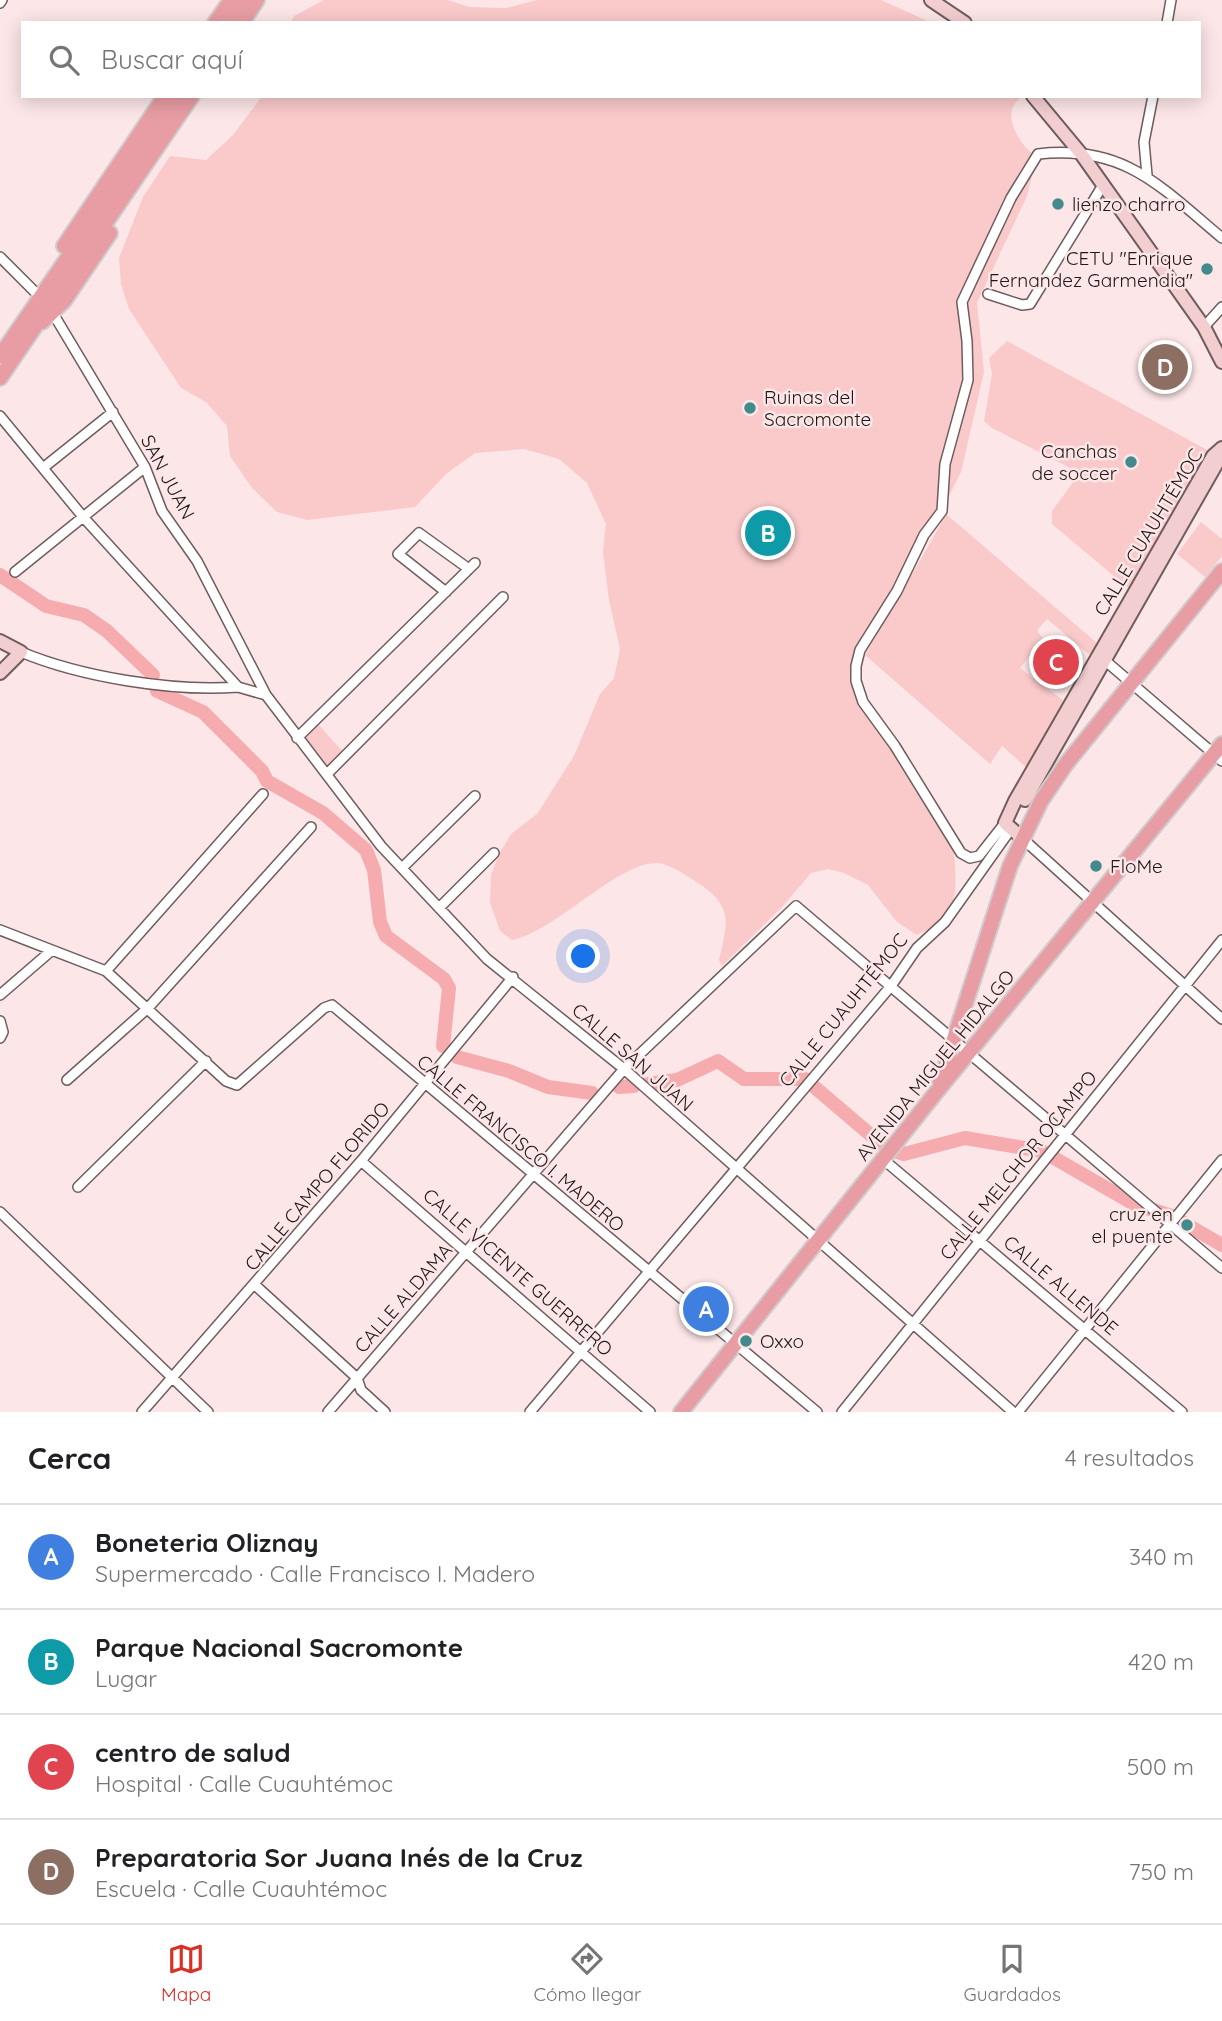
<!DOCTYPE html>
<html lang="es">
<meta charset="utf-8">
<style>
:root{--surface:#fff;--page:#f6f6f6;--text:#202124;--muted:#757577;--line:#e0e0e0;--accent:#d93025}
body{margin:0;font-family:Quicksand,sans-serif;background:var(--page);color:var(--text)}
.you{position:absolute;left:584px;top:957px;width:24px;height:24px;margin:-18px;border:5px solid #fff;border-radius:50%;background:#1a73e8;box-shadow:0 0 0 10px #1a73e833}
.badge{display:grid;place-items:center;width:46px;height:46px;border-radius:50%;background:var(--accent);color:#fff;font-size:23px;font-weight:700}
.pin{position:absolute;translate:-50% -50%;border:4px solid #fff;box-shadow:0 2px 7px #0006}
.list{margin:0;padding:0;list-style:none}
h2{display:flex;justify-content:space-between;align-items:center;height:91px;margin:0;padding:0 28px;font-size:30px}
h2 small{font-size:23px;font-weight:400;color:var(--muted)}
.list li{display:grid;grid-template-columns:46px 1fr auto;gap:21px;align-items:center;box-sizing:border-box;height:105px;padding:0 28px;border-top:2px solid var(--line)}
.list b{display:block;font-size:26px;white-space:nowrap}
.list p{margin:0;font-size:23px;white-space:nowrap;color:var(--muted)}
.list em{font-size:23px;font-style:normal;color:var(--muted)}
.icon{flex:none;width:38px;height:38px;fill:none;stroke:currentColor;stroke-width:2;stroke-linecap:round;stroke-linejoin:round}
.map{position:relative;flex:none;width:1222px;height:1412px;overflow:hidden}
.search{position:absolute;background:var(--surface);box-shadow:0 4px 18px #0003;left:21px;right:21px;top:21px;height:77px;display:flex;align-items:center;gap:18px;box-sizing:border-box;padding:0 24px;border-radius:0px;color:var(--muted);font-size:26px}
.sheet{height:511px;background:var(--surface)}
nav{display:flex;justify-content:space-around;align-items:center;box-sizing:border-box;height:98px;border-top:2px solid var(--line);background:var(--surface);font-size:19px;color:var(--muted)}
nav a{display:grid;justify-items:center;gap:4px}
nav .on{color:var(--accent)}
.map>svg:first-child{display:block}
</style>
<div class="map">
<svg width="1222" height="1412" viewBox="0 0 1222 1412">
<rect width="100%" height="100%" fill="#fce6e7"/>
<!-- green -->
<path fill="#facacb" d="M 324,0 L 448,0 L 470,7 L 506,8 L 537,0 L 881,0 L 932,23 L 290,23 L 294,16 Z
M 262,96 L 1024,96 C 997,109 1019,146 1037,157 L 1027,196 L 977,303 L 984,372 L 961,472 L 916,562 L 879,617 L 857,664 L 862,696 L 953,848 C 956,868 960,908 941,923 C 934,928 924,931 917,935 L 897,922 L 868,885 L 844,873 L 828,869 L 811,873 L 783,906 L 722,966 L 719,960 C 727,924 734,908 701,885 C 690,878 676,868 663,864 C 625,854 557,932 512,940 L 500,931 L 490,903 L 491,875 L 499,854 L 511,834 L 537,814 L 574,756 L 600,694 L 614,678 L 620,649 L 609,600 L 603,552 L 606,524 L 587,483 L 559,459 L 524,449 L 475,453 L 446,474 L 415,507 L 307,520 L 277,512 L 252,488 L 230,456 L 227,426 L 206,402 L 181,388 L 129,309 L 121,284 L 119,258 L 143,197 L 170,156 L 206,160 L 233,135 Z
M 1007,341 L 1209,451 L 1128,588 L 1052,524 L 1052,511 L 1080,473 L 992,428 L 984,421 L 992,374 L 989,358 Z
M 946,514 L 1097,643 L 1091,656 L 1047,619 L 1037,630 L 1043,639 L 1020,668 L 1064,701 L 1027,768 L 1002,746 L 990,764 L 865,655 C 891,607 921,562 946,514 Z
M 1201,522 L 1222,539 L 1222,556 L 1205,577 L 1177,554 Z
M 317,723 L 344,753 L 328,771 L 302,737 Z"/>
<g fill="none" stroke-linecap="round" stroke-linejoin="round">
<!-- river -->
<path stroke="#f6acaf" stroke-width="14" d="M 0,575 L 46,606 L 84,615 L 107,631 L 153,675
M 157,691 L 203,712 L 262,771 L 267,781 L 323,813 L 366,850 L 374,870 L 380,922 L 386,936 L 444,979 L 449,988 L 443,1046
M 457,1057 L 509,1071 L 548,1087 L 592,1093
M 648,1084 L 677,1080 L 718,1061 L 744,1079 L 805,1079 L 886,1148 L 904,1154 L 965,1138 L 1042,1151 L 1134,1204 L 1172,1216 L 1222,1245
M 619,1087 L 634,1086"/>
<defs>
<path id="street" d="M 0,3 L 2,0
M 1167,23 L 1171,0
M 1147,175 L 1144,142 L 1153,96
M 0,257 L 34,291
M 988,294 L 1022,305 L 1030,304 L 1103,185
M 54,315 L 145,467 L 162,511 L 197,561 L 266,695 L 381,846 L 487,959 L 624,1069 L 1013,1412
M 1204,327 L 1222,307
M 0,416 L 84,518 L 238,687 L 266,695
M 43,468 L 113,412
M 15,572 L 145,467
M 446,592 L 398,554 L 419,533 L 469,569
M 21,652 C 81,677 173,692 238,687
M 1101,657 L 1222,761
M 297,738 L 475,563
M 327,774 L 503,597
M 1005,823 L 979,856 L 970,858 L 961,853 L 895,746 L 863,702 L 856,681 L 856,666 L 860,650 L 897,591 L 924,535 L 942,511 L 945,464 L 968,380 L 967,341 L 962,302 L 1011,198 L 1038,154 C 1124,144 1161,187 1222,238
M 1022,838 L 1222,1019
M 402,868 L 475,796
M 439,908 L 494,853
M 0,930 L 106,971 L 226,1081 L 237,1085 L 324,1008 L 332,1005 L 817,1412
M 106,971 L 263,794
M 0,995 L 51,951
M 0,1021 L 3,1032 L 0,1038
M 67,1080 L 148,1008 L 311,827
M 884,1160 L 1182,1412
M 361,1161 L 650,1412
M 78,1187 L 206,1061
M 0,1212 L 208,1412
M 255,1285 L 357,1378 L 361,1390 L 385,1412
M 142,1412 L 361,1161 L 513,977
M 328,1412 L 624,1069 L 796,906 L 1222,1268
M 530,1412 L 891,986 L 917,948 L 945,922 L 1011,829
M 842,1412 L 1222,940
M 1018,1412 L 1222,1160"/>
<path id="secondary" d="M 931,0 L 965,23
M 1033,96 L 1082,155 L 1204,327 L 1222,362
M 0,641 L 21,652 L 0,673
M 1025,800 L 1222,454
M 1022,838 L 1005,823 L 1015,801 L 1213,456 L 1222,448"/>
<path id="primary" d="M 215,23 L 231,0
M 229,23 L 244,0
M 242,23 L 257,0
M 64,246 L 165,96
M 42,322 L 64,301 L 110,233
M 0,356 L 179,96
M 0,378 L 192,96
M 940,1082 L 1010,866 L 1041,801 L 1066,764 L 1222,571
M 681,1412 L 938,1090 L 1222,744"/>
</defs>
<!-- street casing -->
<use href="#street" stroke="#6f5d5d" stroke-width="12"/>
<!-- secondary casing -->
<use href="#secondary" stroke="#6f5d5d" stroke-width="16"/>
<!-- primary casing -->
<use href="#primary" stroke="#cecccc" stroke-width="18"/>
<!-- street -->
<use href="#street" stroke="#fff" stroke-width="9"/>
<!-- secondary -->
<use href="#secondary" stroke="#f3ced1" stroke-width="12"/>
<!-- primary -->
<use href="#primary" stroke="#e89da4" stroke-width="14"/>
</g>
<!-- markers -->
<g fill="#428a8b" stroke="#fce6e7" stroke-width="2.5">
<circle cx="1058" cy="204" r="7"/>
<circle cx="1207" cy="269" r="7"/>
<circle cx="750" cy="408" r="7"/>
<circle cx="1131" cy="462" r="7"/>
<circle cx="1096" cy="866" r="7"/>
<circle cx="1187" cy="1225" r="7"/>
<circle cx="746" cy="1341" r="7"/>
</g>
<g text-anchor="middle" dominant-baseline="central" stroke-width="5" stroke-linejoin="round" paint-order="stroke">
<!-- poi labels -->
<g font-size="19" fill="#1f1818" stroke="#fce6e7" text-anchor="start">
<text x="1072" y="204">lienzo charro</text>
<text x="1193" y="258" text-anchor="end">CETU "Enrique<tspan x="1193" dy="22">Fernandez Garmendia"</tspan></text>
<text x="764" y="397">Ruinas del<tspan x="764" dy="22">Sacromonte</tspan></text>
<text x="1117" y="451" text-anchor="end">Canchas<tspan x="1117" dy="22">de soccer</tspan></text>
<text x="1110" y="866">FloMe</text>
<text x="1173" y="1214" text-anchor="end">cruz en<tspan x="1173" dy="22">el puente</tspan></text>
<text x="760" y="1341">Oxxo</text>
</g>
<!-- street labels -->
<g font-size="19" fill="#1f1818" stroke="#fce6e7">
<text transform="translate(168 477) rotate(62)">SAN JUAN</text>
<text transform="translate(1148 532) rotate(-59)">CALLE CUAUHTÉMOC</text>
<text transform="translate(843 1010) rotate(-51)">CALLE CUAUHTÉMOC</text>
<text transform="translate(633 1057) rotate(41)">CALLE SAN JUAN</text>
<text transform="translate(935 1065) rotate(-51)">AVENIDA MIGUEL HIDALGO</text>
<text transform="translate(521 1143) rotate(40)">CALLE FRANCISCO I. MADERO</text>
<text transform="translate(1018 1165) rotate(-51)">CALLE MELCHOR OCAMPO</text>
<text transform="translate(317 1186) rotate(-50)">CALLE CAMPO FLORIDO</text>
<text transform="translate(518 1272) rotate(41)">CALLE VICENTE GUERRERO</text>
<text transform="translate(1061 1285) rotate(40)">CALLE ALLENDE</text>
<text transform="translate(403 1298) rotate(-49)">CALLE ALDAMA</text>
</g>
</g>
</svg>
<div class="you"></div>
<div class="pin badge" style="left:706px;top:1309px;background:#3f7fe0">A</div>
<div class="pin badge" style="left:768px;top:533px;background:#0f9aa8">B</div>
<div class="pin badge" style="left:1056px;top:662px;background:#e0444e">C</div>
<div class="pin badge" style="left:1165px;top:367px;background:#8d6e63">D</div>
<div class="search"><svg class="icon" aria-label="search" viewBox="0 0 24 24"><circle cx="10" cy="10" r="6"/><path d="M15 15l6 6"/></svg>Buscar aquí</div>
</div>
<section class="sheet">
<h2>Cerca<small>4 resultados</small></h2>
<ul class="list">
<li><span class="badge" style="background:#3f7fe0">A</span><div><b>Boneteria Oliznay</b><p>Supermercado · Calle Francisco I. Madero</p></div><em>340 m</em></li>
<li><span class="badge" style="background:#0f9aa8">B</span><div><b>Parque Nacional Sacromonte</b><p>Lugar</p></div><em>420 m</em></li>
<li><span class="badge" style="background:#e0444e">C</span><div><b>centro de salud</b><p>Hospital · Calle Cuauhtémoc</p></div><em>500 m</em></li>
<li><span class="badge" style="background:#8d6e63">D</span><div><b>Preparatoria Sor Juana Inés de la Cruz</b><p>Escuela · Calle Cuauhtémoc</p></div><em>750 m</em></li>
</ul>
</section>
<nav>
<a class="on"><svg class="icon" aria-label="map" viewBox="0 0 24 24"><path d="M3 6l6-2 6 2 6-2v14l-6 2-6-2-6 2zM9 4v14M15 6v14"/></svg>Mapa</a>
<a><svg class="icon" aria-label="directions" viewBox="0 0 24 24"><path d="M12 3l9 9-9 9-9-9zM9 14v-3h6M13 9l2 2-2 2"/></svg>Cómo llegar</a>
<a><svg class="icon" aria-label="saved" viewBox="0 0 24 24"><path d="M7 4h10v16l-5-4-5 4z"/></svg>Guardados</a>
</nav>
